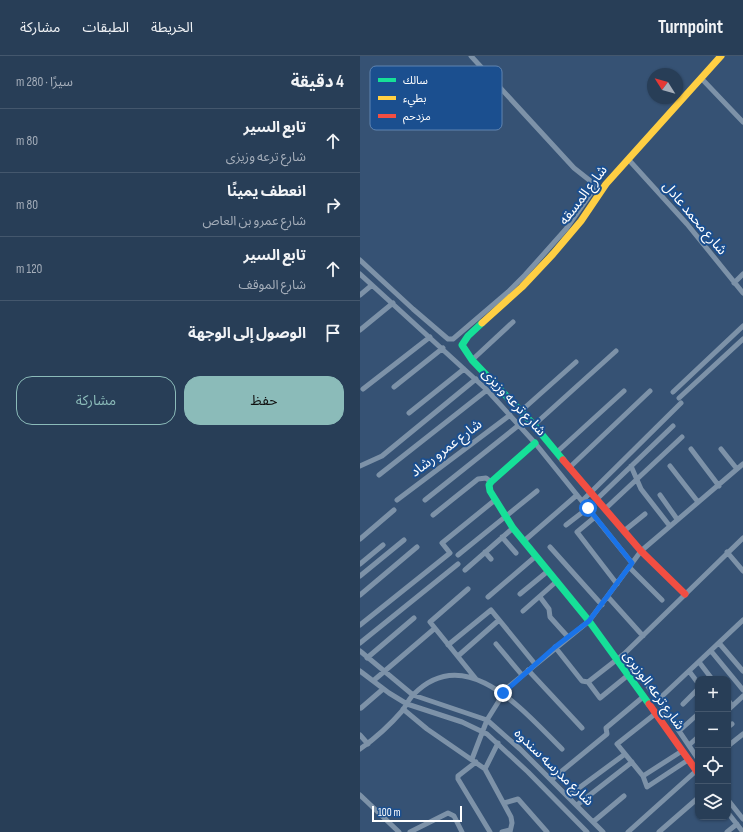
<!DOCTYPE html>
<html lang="ar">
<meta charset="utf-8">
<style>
:root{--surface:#283e57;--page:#344961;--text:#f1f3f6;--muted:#a5aeba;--line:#44576d;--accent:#8bbbb9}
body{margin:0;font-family:"Sofia Sans Condensed","Noto Sans Arabic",sans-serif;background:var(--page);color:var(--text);direction:rtl}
.controls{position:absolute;right:12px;bottom:12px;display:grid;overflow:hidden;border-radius:8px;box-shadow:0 1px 3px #0004}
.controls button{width:36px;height:36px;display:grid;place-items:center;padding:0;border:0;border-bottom:1px solid var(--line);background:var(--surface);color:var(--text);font:20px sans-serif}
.compass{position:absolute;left:287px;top:12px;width:36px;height:36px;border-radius:50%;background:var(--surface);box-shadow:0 1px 3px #0004;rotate:307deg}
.scale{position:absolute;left:12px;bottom:10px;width:90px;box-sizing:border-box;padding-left:4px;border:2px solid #fff;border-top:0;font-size:11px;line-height:14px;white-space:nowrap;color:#fff;-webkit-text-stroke:3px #1b4f8f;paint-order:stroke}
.stop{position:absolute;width:12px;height:12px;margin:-9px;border:3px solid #1a73e8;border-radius:50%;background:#fff}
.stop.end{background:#1a73e8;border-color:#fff;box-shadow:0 1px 4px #0008}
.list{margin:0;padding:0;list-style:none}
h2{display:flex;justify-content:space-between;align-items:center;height:52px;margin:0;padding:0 16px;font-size:17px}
h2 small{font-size:13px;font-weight:400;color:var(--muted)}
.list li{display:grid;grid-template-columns:26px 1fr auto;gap:12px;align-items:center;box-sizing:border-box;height:64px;padding:0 16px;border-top:1px solid var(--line)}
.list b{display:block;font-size:15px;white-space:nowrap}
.list p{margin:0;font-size:13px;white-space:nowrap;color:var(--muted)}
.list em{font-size:13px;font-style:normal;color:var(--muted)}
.actions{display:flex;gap:8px;padding:12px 16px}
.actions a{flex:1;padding:9px 0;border:1px solid var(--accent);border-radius:16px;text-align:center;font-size:14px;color:var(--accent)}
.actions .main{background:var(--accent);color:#111}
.icon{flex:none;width:22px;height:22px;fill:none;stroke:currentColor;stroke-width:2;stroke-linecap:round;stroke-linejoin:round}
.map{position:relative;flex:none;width:383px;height:776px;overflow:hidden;direction:ltr}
header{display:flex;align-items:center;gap:24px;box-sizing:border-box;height:56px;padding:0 20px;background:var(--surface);border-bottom:1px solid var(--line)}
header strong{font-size:19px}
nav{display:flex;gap:22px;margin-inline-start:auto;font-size:14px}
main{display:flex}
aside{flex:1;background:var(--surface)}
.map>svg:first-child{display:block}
</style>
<header>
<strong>Turnpoint</strong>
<nav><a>الخريطة</a><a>الطبقات</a><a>مشاركة</a></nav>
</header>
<main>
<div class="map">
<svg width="383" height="776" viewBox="0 0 383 776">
<rect width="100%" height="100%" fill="#365274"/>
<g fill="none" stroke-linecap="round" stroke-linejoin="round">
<!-- street -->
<path stroke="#7d92a8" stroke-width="5" d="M 111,0 L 214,112 L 238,131
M 341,22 L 383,66
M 268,103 L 327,168 L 383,237
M 0,204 L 53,253 L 88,283 L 93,283 L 148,236 L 165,219 L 206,173 L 236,130
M 0,218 L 127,334 L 175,387 L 272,507
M 374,227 L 383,218
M 0,239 L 12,229
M 0,274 L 33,247
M 112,304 L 153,266
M 34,331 L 83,292
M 3,333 L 70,281
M 313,336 L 383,270
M 319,342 L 383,283
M 161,355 L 216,306
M 49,357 L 104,313
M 174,369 L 256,295
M 331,393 L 359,430
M 361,393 L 377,413
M 197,396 L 264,335
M 0,410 L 22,400 L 116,323
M 271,410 L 281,433 L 309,469
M 310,410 L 338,446
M 210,411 L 290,335
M 19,419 L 127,334
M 300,439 L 317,463
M 237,443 L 313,370
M 37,444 L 150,359
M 65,444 L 159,369
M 222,445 L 321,347
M 245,453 L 322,381
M 73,459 L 118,423 L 126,422 L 131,426
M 235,461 L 217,476 L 257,528
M 206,469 L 228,452
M 264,475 L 285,458
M 142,481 L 156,497
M 0,483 L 34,454
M 164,485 L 217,439
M 190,491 L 242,549
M 125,496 L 131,503
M 367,496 L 383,515
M 98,499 L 177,435
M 0,508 L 23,489
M 269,511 L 302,544
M 105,514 L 153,472
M 0,520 L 44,484
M 108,533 L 70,566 L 116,623
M 160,538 L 188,515
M 0,539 L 57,491
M 128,541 L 176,500
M 180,541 L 189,553 L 190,561 L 208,581
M 248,541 L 283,580
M 163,555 L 197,525
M 0,569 L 90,497 L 82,487 L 135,444
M 0,587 L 98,508
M 359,587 L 383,615
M 136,588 L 162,619
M 88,589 L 131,554 L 175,608
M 195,591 L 222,625 L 228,626 L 240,642 L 267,620
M 0,595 L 53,639 L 127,664 L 160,693 L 243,776
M 351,595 L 383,634
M 264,598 L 298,644 L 338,703
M 98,600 L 139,564
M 7,602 L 54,562
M 339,606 L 352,623
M 168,614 L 222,672
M 0,615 L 29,637 L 47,648 L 102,666 L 127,678 L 168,716 L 227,776
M 329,615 L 338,627
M 13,625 L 74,573
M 228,626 L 264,598 L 383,482
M 298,644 L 383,564
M 368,644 L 372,650
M 323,648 L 338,633
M 1,652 L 23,633
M 43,653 L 67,673 L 125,713 L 151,761 L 152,767 L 150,776
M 368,654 L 383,640
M 295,658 L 257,688 L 283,720 L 287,731 L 328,704
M 368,671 L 372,668
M 319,675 L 338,658
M 0,679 L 8,688
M 329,689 L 338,681
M 368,690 L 383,678
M 0,693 C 16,682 30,669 43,654 C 46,649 49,643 53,639 C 106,584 165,657 202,693
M 112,703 L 127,664 L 147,632 L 229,565 L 281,495 L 383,408
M 116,706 L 98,720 L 98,723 L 130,776
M 125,713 L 138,687
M 283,720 L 322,695
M 191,724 L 247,678 L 246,672 L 283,641
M 0,739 L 39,776
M 208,740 L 265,698
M 368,744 L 383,763
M 144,747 L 158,743 L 187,776
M 217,749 L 272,706
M 368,757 L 383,776
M 233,766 L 264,740
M 50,776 L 88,757 L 94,760 L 102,776
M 142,776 L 150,774
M 268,776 L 336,715
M 299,776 L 338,742
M 367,776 L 377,768"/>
<!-- fast -->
<path stroke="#16e098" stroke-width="7" d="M 122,267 L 108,280 L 102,289 L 112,304 L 174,369 L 203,404
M 175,387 L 131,426 L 129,429 L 130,435 L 153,472 L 229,565 L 289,648"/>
<!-- slow -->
<path stroke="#ffcf43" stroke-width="7" d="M 122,267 L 162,231 L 193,198 L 221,165 L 246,128 L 361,0"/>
<!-- jam -->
<path stroke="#f24e42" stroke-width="7" d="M 203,404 L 281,495 L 325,538
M 289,648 L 338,717"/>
</g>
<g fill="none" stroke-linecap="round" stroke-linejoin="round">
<!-- route -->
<path stroke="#1a73e8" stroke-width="5" d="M 143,637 L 195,591 L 229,565 L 272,507 L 228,452"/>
</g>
<g text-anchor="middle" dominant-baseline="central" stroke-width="4" stroke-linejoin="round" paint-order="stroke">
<!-- street labels -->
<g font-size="14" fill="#fff" stroke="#1b4f8f">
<text transform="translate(223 139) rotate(-53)">شارع المسقه</text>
<text transform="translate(335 162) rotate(50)">شارع محمد عادل</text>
<text transform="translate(154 346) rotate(47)">شارع ترعه وزيزى</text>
<text transform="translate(86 392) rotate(-37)">شارع عمرو رشاد</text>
<text transform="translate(294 634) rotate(54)">شارع ترعه الوزيرى</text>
<text transform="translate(194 711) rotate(44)">شارع مدرسه سندوه</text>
</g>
</g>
<!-- legend -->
<rect x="10" y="10" width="132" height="64" rx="6" fill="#1b4f8f" stroke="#5f84b1" stroke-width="1"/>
<rect x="18" y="22" width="18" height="4" fill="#16e098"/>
<rect x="18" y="40" width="18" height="4" fill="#ffcf43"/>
<rect x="18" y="58" width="18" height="4" fill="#f24e42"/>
<g font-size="11" fill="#fff">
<text x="43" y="28">سالك</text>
<text x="43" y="46">بطيء</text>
<text x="43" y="64">مزدحم</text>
</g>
</svg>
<div class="controls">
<button>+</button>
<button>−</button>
<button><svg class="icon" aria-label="locate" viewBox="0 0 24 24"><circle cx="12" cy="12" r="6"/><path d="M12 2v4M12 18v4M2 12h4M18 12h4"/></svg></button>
<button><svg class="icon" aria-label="layers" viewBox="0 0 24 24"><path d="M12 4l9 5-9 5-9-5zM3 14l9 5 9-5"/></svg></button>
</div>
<svg class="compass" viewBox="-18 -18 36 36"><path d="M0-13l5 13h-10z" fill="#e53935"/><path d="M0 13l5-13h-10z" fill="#a5aeba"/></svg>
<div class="scale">100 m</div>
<div class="stop" style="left:228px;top:452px"></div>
<div class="stop end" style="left:143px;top:637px"></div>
</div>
<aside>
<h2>4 دقيقة<small>سيرًا · 280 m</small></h2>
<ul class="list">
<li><svg class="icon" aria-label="ahead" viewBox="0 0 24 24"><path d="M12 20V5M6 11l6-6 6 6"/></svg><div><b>تابع السير</b><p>شارع ترعه وزيزى</p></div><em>80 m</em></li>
<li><svg class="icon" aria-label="right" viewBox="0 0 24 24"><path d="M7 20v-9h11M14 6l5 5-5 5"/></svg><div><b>انعطف يمينًا</b><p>شارع عمرو بن العاص</p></div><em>80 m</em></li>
<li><svg class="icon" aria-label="ahead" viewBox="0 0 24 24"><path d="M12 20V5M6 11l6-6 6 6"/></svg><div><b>تابع السير</b><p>شارع الموقف</p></div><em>120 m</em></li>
<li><svg class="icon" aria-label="arrive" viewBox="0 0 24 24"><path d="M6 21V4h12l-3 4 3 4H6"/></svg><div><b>الوصول إلى الوجهة</b></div></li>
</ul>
<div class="actions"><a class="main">حفظ</a><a>مشاركة</a></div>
</aside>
</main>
